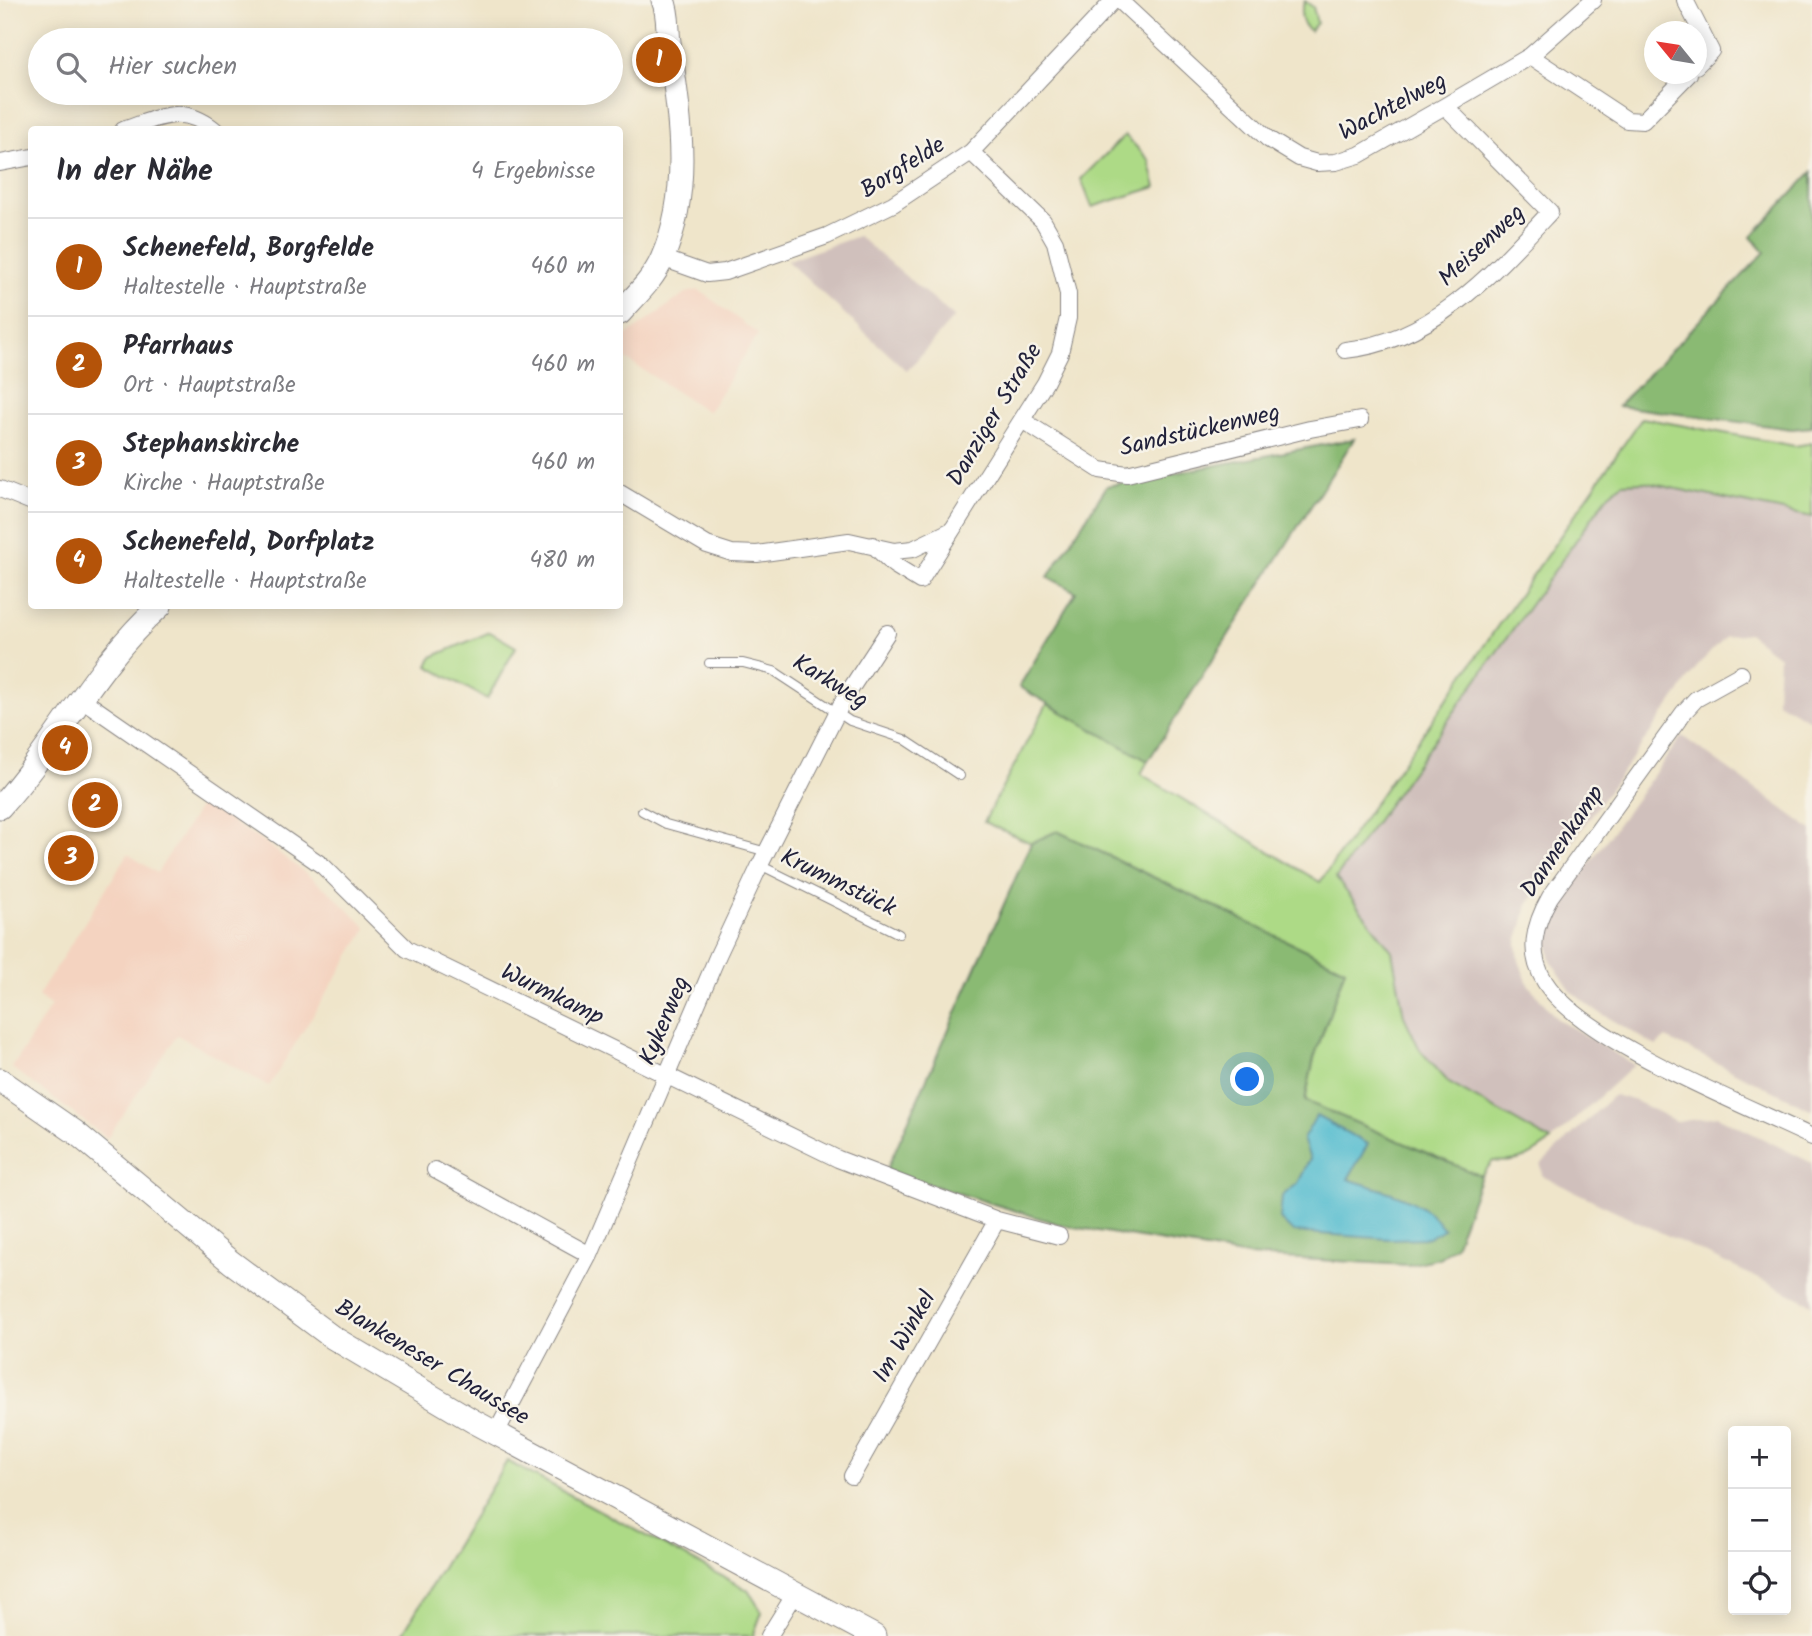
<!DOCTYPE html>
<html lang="de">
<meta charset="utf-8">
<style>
:root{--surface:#fff;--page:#f7f7f7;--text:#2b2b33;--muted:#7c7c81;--line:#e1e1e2;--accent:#b45309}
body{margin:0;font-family:Kalam,sans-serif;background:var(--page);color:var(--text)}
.controls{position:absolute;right:21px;bottom:21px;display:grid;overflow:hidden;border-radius:7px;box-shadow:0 4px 18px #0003}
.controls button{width:63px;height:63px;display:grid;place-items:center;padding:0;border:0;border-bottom:2px solid var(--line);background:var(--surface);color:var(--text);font:35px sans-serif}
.compass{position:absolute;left:1644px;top:21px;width:63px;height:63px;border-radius:50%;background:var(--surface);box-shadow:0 4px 18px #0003;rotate:300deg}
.you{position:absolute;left:1248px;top:1080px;width:24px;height:24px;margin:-18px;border:5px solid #fff;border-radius:50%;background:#1a73e8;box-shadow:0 0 0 10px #1a73e833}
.badge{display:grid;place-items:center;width:46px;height:46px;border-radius:50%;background:var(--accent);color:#fff;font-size:23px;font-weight:700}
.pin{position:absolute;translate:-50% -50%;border:4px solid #fff;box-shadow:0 2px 7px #0006}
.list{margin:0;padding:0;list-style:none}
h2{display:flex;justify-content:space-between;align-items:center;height:91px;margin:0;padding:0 28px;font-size:30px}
h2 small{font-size:23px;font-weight:400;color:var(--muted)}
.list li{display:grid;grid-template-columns:46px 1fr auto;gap:21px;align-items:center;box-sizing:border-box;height:98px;padding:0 28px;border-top:2px solid var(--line)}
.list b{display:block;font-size:26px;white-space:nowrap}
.list p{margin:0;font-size:23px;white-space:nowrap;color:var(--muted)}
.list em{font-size:23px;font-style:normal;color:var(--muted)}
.icon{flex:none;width:38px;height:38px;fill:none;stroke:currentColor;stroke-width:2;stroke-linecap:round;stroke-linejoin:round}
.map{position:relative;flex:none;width:1812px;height:1636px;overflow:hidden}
.search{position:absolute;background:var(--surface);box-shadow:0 4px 18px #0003;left:28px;top:28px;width:595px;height:77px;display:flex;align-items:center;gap:18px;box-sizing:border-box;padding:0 24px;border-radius:38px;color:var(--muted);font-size:26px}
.panel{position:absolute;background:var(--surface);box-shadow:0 4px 18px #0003;left:28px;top:126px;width:595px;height:483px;border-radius:7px}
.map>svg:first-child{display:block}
</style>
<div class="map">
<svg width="1812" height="1636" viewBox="0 0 1812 1636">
<rect width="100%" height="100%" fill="#f7f3e8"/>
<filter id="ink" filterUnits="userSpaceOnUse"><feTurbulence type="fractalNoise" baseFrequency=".0143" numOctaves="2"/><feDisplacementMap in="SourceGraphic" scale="14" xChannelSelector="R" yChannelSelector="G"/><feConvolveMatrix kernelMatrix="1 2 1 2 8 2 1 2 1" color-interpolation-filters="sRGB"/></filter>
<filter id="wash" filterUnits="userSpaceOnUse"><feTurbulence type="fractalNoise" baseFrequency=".00686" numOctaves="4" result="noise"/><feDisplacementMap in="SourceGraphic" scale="28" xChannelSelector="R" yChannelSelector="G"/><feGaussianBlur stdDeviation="1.57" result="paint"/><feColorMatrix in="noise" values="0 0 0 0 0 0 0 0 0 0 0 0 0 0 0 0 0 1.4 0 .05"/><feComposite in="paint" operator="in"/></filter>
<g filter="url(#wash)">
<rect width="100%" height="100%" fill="#efe5ca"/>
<!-- built -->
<path fill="#f4d3c0" d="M 699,290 L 758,334 L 708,412 L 620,355 L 620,340 L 686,293 Z
M 202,803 L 270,846 L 331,893 L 367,928 L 269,1086 L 177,1035 L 107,1138 L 12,1068 L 51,1006 L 38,996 L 128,854 L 157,873 Z"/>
<!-- industrial -->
<path fill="#d0c0bc" d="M 858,236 L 954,317 L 907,371 L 787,261 Z
M 1643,482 L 1812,517 L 1812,721 L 1777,702 L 1779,657 L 1748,633 L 1726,636 L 1700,663 L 1528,904 L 1517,943 L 1519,961 L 1528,984 L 1556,1018 L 1634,1065 L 1551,1141 L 1449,1083 L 1420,1050 L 1404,1016 L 1396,985 L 1336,878 L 1609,494 L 1623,483 Z
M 1682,736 L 1812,830 L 1812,1110 L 1666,1038 L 1656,1046 L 1589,1006 L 1571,991 L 1551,961 L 1548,941 L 1551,921 L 1562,901 Z
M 1614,1095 L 1636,1101 L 1677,1122 L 1717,1116 L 1812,1163 L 1812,1304 L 1542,1176 L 1541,1164 Z"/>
<!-- green -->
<path fill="#adda86" stroke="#687e60" stroke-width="2" d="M 1305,1 L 1313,7 L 1317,23 L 1310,31 C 1300,22 1299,14 1305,1 Z
M 1125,135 L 1149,160 L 1156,187 L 1092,207 L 1081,179 Z
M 1642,418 L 1795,446 L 1812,443 L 1812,517 L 1643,482 L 1623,483 L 1609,494 L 1336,878 L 1392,951 L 1404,1016 L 1420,1050 L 1449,1083 L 1551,1141 C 1531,1156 1519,1164 1493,1161 L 1481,1176 L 1305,1101 L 1314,1058 L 1345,969 L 1057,831 L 1031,843 L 984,822 L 1047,704 L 1148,761 L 1141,774 L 1320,882 Z
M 490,632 L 516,647 L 487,699 L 428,666 L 432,657 Z
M 507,1461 L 748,1590 L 762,1612 L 753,1636 L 401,1636 Z"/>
<!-- forest -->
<path fill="#8aba73" stroke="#566e57" stroke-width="2" d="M 1812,172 L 1812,427 L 1792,429 L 1618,406 L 1765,252 L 1751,237 Z
M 1354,439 L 1148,761 L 1019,687 L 1076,592 L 1048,577 L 1107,486 Z
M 1057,831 L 1345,969 L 1314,1058 L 1305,1101 L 1481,1176 L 1455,1246 L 1439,1258 L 1408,1265 L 1248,1256 L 1062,1225 L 886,1171 L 1031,843 Z"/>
<!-- water -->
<path fill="#52bccf" stroke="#3a6f85" stroke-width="2" d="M 1316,1116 L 1368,1144 L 1348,1179 C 1383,1191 1423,1197 1444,1229 L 1428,1238 L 1389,1239 L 1293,1232 L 1280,1219 L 1282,1196 L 1298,1183 L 1310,1159 L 1303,1139 Z"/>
</g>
<g filter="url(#ink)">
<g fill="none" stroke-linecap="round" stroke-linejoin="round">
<defs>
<path id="lane" d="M 709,663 L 743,663 L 774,671 L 850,721 L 904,739 L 960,776
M 642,811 L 666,824 L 767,852
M 760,865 L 899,934"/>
<path id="street" d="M 1119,0 L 1268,139 L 1299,158 L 1317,163 L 1336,162 L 1359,155 L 1445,106 L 1530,56 L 1593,0
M 1685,0 L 1711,51 L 1696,66
M 1530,56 L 1627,120 L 1643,121 L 1689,74
M 123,130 C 159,118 181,103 215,130
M 0,163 L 32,157
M 662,258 L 707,274 L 725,272 L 827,236 L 893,204 L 971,152 L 1114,0
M 1345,350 C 1432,342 1494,272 1550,212 L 1445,106
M 1022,420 L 1100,470 L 1127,474 L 1310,429 L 1360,420
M 0,489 L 32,502
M 620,493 L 707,545 L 732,553 L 757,554 L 849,541 L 894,551 L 913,549 L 950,531
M 873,545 L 894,565 L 920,581 L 1045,383 L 1060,353 L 1068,318 L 1068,294 L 1055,242 L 1043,221 L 971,152
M 1741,674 L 1696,699 L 1684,712 L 1550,897 C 1534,925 1527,953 1545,982 C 1582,1041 1746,1105 1812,1137
M 80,698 L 323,866 L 407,949 L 838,1159 L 997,1220 L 1059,1236
M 435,1170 L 590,1255
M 496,1433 L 590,1255 L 718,955 L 760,865 L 844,699 L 887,633
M 852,1476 L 997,1220
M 769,1636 L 795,1594"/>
<path id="secondary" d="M 620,313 C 635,296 653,280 662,259 C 693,189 679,113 669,42 C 667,28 669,14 663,0
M 0,807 C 58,743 95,664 160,606
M 0,1080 L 75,1132 L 231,1262 L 332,1337 L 473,1421 L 874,1636"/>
</defs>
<!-- lane casing -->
<use href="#lane" stroke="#888482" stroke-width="10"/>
<!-- street casing -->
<use href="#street" stroke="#888482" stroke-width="18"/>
<!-- secondary casing -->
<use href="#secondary" stroke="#888482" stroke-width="25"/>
<!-- lane -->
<use href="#lane" stroke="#fff" stroke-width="8"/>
<!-- street -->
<use href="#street" stroke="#fff" stroke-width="16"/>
<!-- secondary -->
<use href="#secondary" stroke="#fff" stroke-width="23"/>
</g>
</g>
<g text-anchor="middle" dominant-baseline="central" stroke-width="5" stroke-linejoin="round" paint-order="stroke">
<!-- street labels -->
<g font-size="24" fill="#22223b" stroke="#f7f3e8">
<text transform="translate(1393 107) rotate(-28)">Wachtelweg</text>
<text transform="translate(903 168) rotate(-32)">Borgfelde</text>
<text transform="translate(1482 246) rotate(-43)">Meisenweg</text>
<text transform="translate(995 415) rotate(-59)">Danziger Straße</text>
<text transform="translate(1200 431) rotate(-13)">Sandstückenweg</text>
<text transform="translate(830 682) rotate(31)">Karkweg</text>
<text transform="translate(1563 842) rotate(-56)">Dannenkamp</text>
<text transform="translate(838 883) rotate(26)">Krummstück</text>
<text transform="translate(552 995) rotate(26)">Wurmkamp</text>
<text transform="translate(665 1021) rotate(-67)">Kykerweg</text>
<text transform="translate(905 1337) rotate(-60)">Im Winkel</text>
<text transform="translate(432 1363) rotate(31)">Blankeneser Chaussee</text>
</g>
</g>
</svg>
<div class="controls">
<button>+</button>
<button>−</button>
<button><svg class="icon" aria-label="locate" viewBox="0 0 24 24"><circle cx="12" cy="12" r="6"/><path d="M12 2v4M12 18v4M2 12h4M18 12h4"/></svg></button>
</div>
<svg class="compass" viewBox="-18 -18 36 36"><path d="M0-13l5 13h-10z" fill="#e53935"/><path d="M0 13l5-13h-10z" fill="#7c7c81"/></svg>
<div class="you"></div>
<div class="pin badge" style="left:659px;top:60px">1</div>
<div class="pin badge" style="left:95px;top:805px">2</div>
<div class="pin badge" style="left:71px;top:858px">3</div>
<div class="pin badge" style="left:65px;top:748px">4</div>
<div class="search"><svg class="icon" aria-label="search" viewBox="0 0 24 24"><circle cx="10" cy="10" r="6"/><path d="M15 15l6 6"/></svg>Hier suchen</div>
<section class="panel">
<h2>In der Nähe<small>4 Ergebnisse</small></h2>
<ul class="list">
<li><span class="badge">1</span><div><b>Schenefeld, Borgfelde</b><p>Haltestelle · Hauptstraße</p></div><em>460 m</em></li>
<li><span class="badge">2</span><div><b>Pfarrhaus</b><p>Ort · Hauptstraße</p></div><em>460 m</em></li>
<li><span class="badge">3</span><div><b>Stephanskirche</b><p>Kirche · Hauptstraße</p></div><em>460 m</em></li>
<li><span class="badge">4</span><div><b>Schenefeld, Dorfplatz</b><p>Haltestelle · Hauptstraße</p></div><em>480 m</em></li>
</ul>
</section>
</div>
